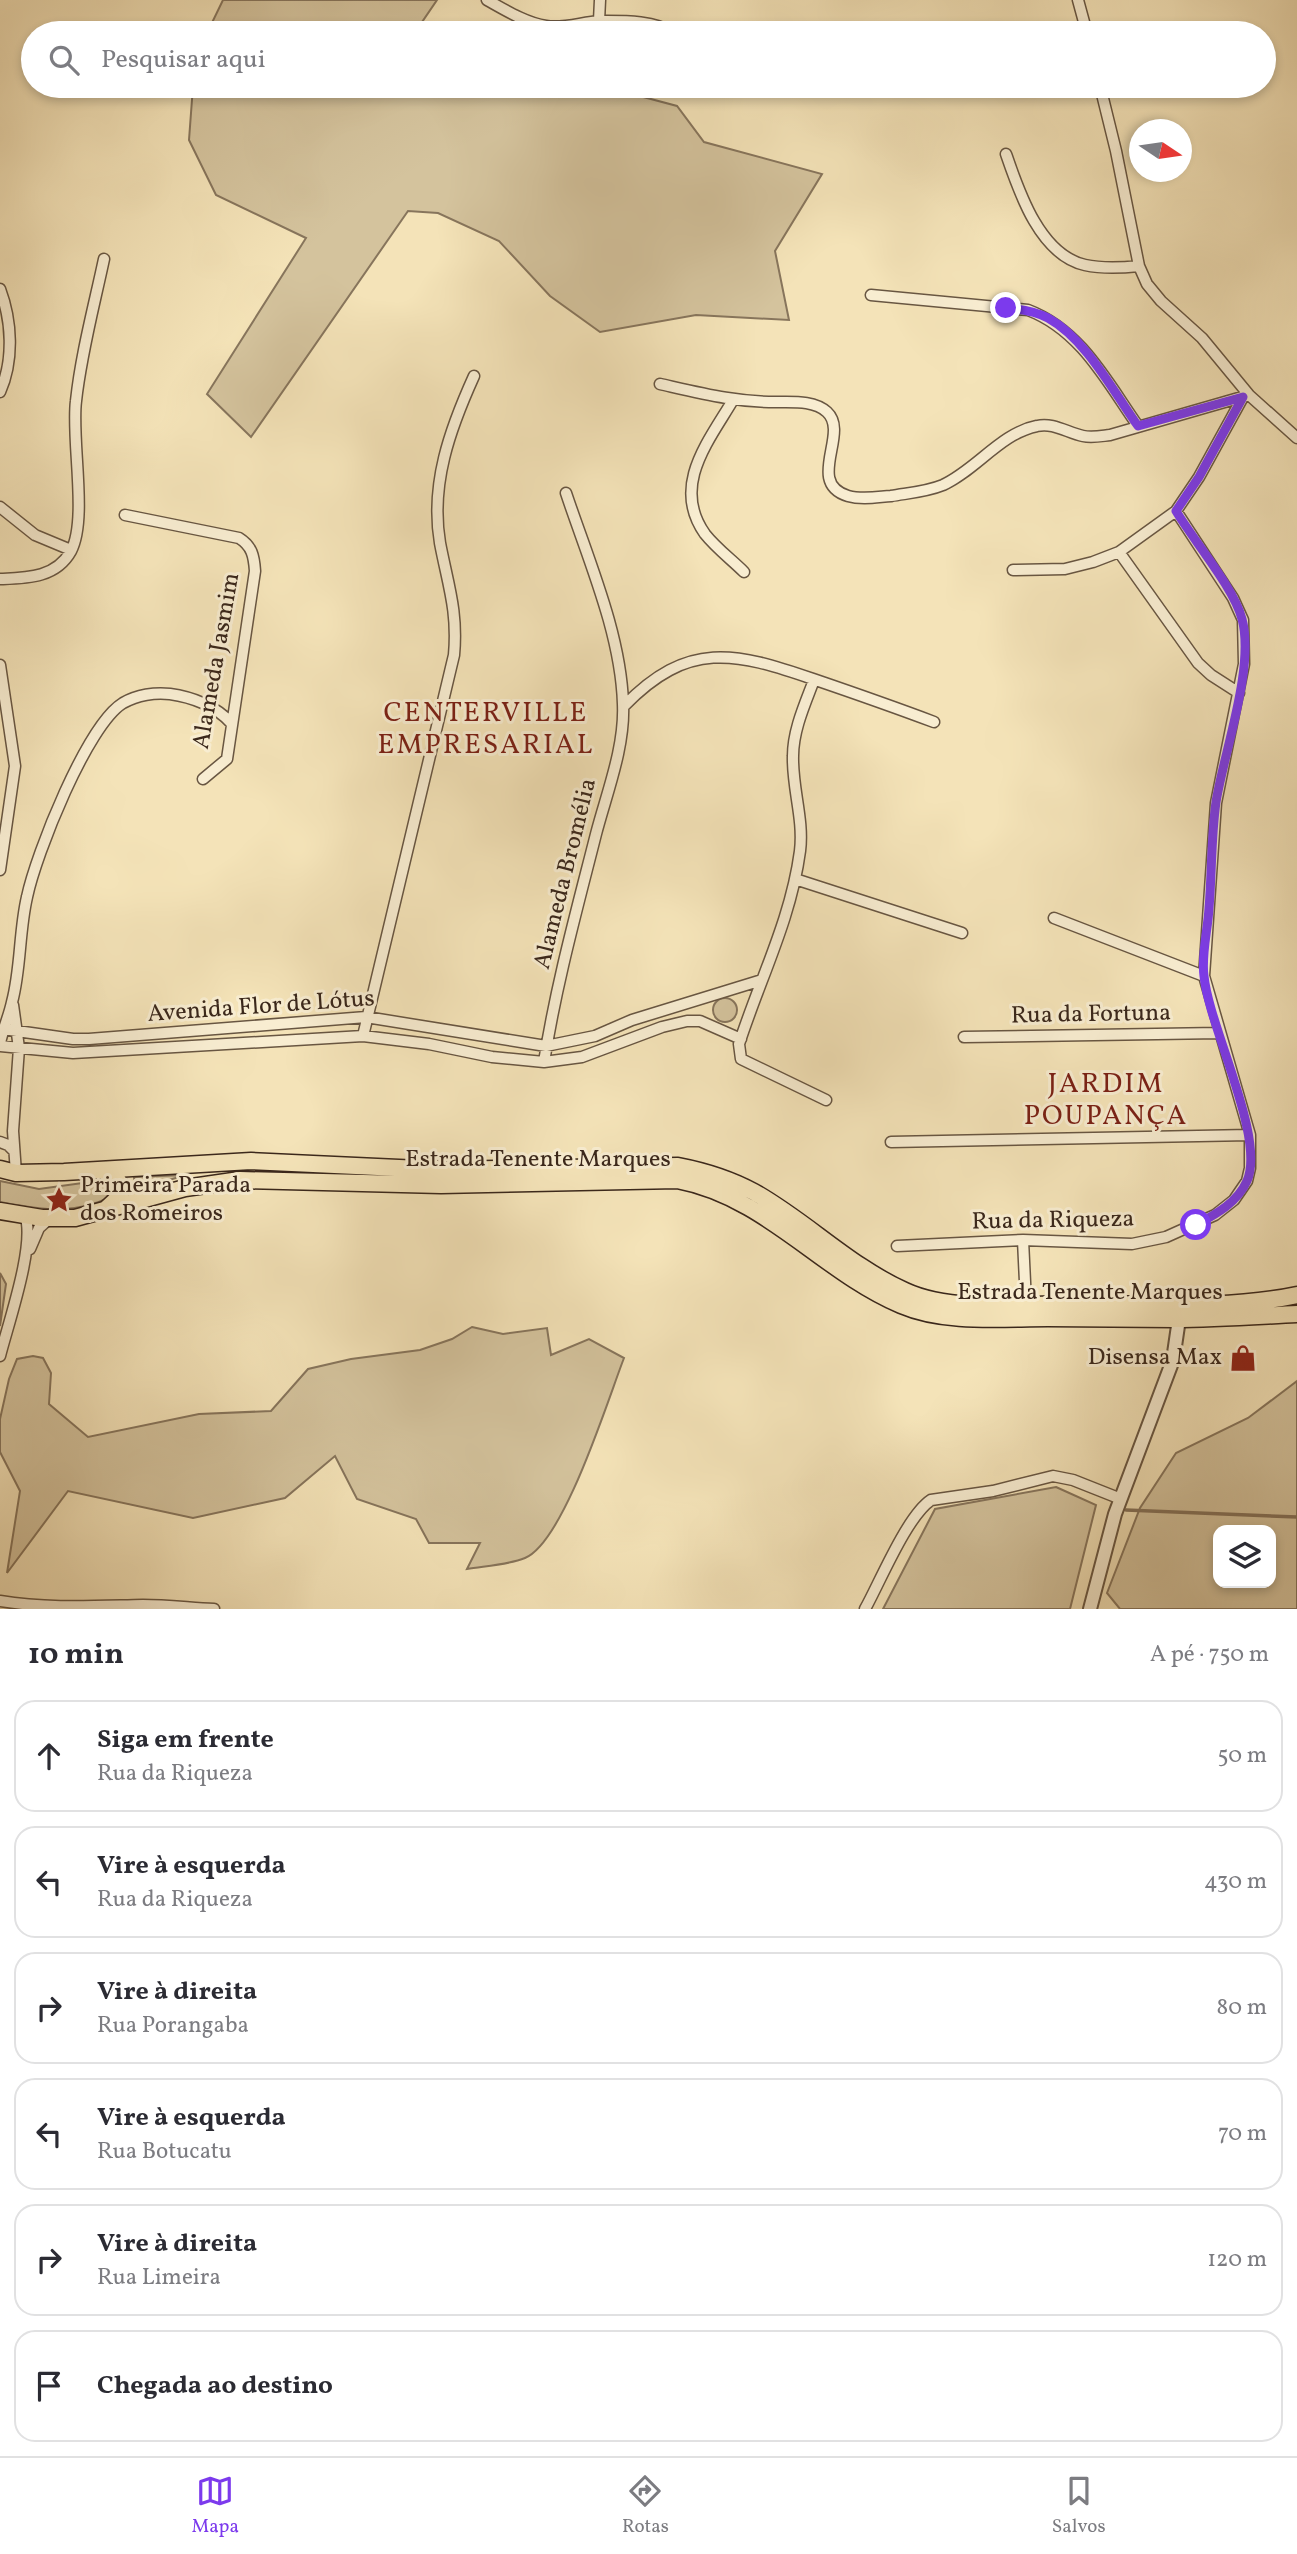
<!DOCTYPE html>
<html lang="pt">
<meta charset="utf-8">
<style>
:root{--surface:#fff;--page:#f2f2f3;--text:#2b2b33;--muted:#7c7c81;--line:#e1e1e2;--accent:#7c3aed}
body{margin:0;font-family:Vollkorn,serif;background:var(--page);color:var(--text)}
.controls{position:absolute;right:21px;bottom:21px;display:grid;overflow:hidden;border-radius:14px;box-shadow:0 4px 10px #0003}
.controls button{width:63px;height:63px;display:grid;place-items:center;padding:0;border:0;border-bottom:2px solid var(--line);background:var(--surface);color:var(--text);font:35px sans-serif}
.compass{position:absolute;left:1129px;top:119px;width:63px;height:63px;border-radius:50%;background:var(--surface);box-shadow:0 4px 10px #0003;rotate:103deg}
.stop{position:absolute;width:21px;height:21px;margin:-16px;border:5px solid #7c3aed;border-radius:50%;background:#fff}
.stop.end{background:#7c3aed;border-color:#fff;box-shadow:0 2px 7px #0008}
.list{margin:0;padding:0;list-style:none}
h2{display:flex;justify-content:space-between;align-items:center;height:91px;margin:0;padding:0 28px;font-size:30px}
h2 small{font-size:23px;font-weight:400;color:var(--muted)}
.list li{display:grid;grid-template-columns:46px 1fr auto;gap:21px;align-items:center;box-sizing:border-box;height:112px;margin:0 14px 14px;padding:0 14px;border:2px solid var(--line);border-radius:21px}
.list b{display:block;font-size:26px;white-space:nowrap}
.list p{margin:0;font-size:23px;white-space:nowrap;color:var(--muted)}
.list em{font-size:23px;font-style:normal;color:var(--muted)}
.icon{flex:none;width:38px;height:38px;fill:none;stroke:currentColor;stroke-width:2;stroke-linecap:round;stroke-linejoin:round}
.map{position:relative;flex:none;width:1297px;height:1609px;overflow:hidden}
.search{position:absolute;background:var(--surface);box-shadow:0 4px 10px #0003;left:21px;right:21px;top:21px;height:77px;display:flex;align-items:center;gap:18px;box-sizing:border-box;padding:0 24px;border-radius:38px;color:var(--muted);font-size:26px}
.sheet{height:847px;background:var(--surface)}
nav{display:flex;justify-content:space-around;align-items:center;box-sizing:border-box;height:98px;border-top:2px solid var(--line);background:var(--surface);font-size:19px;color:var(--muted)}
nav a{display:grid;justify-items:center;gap:4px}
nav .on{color:var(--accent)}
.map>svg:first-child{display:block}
</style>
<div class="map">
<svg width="1297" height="1609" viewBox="0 0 1297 1609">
<rect width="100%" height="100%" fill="#f4e3b8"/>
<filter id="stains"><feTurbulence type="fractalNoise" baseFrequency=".00286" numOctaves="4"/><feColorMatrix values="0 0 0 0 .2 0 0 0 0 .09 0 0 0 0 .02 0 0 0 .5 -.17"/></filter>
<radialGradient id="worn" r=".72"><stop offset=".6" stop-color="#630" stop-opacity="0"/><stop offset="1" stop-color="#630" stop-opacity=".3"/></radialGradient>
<!-- green -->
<path fill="#d4c39d" stroke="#87755c" stroke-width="2" fill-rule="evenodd" d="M 223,0 L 437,0 L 416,31 L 418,33 L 207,33 Z
M 193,86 L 602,86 L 677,106 L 704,142 L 822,174 L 775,251 L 789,320 L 696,315 L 600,332 L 550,296 L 499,241 L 438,213 L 408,211 L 251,437 L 207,394 L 306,238 L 216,195 L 189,140 Z
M713 1010a12 12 0 1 1 24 0a12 12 0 1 1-24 0Z
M 186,1175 L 135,1190 L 134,1177 Z
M 0,1181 L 39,1189 L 97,1181 L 116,1186 L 113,1196 C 72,1216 43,1210 0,1202 Z
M 0,1273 L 6,1284 L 0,1326 Z
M 472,1327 L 503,1334 L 547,1328 L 551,1355 L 589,1339 L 624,1358 C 608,1399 564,1542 525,1558 C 508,1565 485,1566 467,1569 L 480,1543 L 429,1543 L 416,1519 L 357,1499 L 335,1456 L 285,1498 L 193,1518 L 68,1491 L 7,1573 L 20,1491 L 0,1452 L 0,1419 L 9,1379 L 17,1359 L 33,1356 L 43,1358 L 51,1373 L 49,1404 L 88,1437 L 199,1414 L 271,1411 L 308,1369 L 351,1359 L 420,1350 L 452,1339 Z
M 1297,1381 L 1297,1609 L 1120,1609 L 1107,1593 L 1140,1508 L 1176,1453 L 1248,1418 ZM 1218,1530 L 1271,1530 L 1271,1583 L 1218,1583 Z
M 1056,1487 L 1096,1505 L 1070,1609 L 883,1609 L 935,1509 Z"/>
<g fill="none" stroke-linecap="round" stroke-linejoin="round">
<!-- stream -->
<path stroke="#847159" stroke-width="3.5" d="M 1126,1510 L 1297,1517"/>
<defs>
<path id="minor" d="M 487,0 C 505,10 526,23 546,26 C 564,29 582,22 600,21 C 623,21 654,20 673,33
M 1078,0 L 1087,33
M 599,21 L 600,0
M 1100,86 L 1116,151 L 1139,266 L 1147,284 L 1161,301 L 1202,338 L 1249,395 L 1297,438
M 1006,154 C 1019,192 1040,255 1085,265 C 1103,269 1121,268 1139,266
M 0,289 C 12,321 14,360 0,392
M 871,295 L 1028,310 C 1081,330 1107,382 1138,426
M 660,384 C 700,393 739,403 781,402 C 795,402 815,401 827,412 C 850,433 805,483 848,496 C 862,500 877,497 891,496 C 908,493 926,492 943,485 C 976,470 1001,433 1037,426 C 1053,422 1068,433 1083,436 C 1092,438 1101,436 1110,435 L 1249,395
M 733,400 C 708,442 671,486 705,534 C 716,548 732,560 744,572
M 0,507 L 35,535 L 71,550
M 125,515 L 239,538 C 252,546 254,556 255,571 L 227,759 L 203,779
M 1119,552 L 1198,663 L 1211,675 L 1239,693
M 1013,570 L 1065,569 L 1093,562 L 1119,552 L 1176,511 L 1199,477 L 1243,397
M 0,579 C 27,578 56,578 71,551 C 88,519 71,439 76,401 C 81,354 94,306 104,259
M 0,665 L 15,766 L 0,870
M 814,680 C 805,704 793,730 793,756 C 792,788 804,819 800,851 C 791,919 760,979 739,1044 L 741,1059 L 826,1100
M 624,706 C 688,640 735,652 813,679 C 854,693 894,707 934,722
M 795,879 L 962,933
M 1054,918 L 1204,976
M 13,1005 L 19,1048 L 13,1131 L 16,1173
M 3,1029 L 73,1039 L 89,1039 L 366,1017 L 546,1046 L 595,1036 L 632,1020 L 762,980
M 363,1036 L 454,655 C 458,611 448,585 440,543 C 430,484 450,429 474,376
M 964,1037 L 1219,1033
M 0,1043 C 3,1029 9,1016 12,1002 C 21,969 19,931 27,897 C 36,854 87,725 123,703 C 137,695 155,692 170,694 C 192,697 216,706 231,723
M 0,1046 L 73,1053 L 363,1036 L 429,1044 L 492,1057 L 544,1062 L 582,1057 L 662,1027 L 687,1021 L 700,1021 L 741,1039
M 544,1062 C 556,985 577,909 596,834 C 607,792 625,747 623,704 C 621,634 588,559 566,493
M 0,1142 L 8,1145 L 14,1151
M 891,1142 L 1250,1135
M 1023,1240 L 1026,1303
M 897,1246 L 1023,1240 L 1132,1244 L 1166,1237 L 1215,1215 L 1234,1200 L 1247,1181 L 1250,1168 L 1250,1135 L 1204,976 L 1216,803 L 1244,664 L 1243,620 L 1233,598 L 1176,511
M 30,1249 L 39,1228 L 49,1219
M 0,1356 C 8,1324 36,1244 25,1215
M 0,1601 C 48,1609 95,1606 143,1605 C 167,1605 191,1608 214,1609
M 865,1609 C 880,1582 907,1516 931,1500 L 993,1491 L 1053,1476 L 1073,1480 L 1121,1499"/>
<path id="tertiary" d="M 1090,1609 L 1115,1514 L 1173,1360 L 1179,1319"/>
<path id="primary" d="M 0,1169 L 16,1173 L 64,1172 L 251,1161 L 442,1170 L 678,1166 C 704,1171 730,1179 754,1192 C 806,1221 849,1266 905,1291 C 952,1313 1027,1304 1079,1304 C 1151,1304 1226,1310 1297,1295
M 103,1170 C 126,1184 128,1190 106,1209
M 0,1211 L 42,1218 L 75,1218 L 185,1188 L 240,1180 L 441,1185 L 677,1180 C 767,1197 821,1271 901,1305 C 945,1324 1002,1318 1048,1318 C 1091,1318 1133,1319 1175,1319 C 1216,1319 1257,1316 1297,1314"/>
</defs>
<!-- minor casing -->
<use href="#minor" stroke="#685642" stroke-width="13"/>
<!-- tertiary casing -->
<use href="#tertiary" stroke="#685642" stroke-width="16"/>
<!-- primary casing -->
<use href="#primary" stroke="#3a271b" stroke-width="19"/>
<!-- minor -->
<use href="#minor" stroke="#f8edd1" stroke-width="10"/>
<!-- tertiary -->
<use href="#tertiary" stroke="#f8edd1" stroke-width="12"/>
<!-- primary -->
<use href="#primary" stroke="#f4e3b8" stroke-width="16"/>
</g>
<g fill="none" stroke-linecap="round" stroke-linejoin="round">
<!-- route -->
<path stroke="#7c3aed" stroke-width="9" d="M 1006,308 C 1021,309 1035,311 1048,318 C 1086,339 1113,391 1138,426 L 1243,397 L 1199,477 L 1176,511 C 1194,541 1234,588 1242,619 C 1255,667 1224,752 1216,802 C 1211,837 1212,873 1209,908 C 1208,929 1201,955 1204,976 C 1209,1027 1266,1138 1247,1181 C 1237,1203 1216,1214 1196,1225"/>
</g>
<!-- icons -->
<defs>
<symbol id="sight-bare" viewBox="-9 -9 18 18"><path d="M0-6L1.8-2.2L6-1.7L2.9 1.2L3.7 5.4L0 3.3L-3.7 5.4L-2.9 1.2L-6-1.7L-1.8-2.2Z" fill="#8f2418" stroke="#f8edd1" stroke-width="2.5" paint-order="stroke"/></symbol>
<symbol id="shop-bare" viewBox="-9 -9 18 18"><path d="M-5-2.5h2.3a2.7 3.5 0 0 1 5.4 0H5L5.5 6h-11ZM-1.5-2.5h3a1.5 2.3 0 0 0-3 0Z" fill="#8f2418" stroke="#f8edd1" stroke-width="2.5" paint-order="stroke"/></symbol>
</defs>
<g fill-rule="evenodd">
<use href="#sight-bare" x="40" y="1181" width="38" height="38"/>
<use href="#shop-bare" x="1224" y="1339" width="38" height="38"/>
</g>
<g text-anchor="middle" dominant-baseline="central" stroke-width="6" stroke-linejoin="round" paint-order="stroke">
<!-- street labels -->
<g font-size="24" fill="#3a271b" stroke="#f8edd1">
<text transform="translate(217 661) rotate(-80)">Alameda Jasmim</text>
<text transform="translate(566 874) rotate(-76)">Alameda Bromélia</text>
<text transform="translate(261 1007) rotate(-4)">Avenida Flor de Lótus</text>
<text transform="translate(1091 1015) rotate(-1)">Rua da Fortuna</text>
<text x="538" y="1160">Estrada Tenente Marques</text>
<text transform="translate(1053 1221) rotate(-1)">Rua da Riqueza</text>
<text x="1090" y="1293">Estrada Tenente Marques</text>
</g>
<!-- poi labels -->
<g font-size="24" fill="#3a271b" stroke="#f8edd1" text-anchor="start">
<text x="80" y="1186">Primeira Parada<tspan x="80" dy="28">dos Romeiros</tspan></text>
<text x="1222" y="1358" text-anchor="end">Disensa Max</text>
</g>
<!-- quarter labels -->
<g font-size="28" letter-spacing="2" fill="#7a1f14" stroke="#f8edd1">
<text x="486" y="713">CENTERVILLE<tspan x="486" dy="32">EMPRESARIAL</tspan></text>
<text x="1106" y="1084">JARDIM<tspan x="1106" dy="32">POUPANÇA</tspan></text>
</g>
</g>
<rect width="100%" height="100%" filter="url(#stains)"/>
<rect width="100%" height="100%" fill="url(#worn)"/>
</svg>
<div class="controls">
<button><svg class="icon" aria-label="layers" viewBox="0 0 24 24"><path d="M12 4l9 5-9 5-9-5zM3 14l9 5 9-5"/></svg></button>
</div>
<svg class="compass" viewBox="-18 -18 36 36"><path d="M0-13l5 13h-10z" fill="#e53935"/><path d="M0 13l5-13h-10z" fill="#7c7c81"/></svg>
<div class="stop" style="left:1196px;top:1225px"></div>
<div class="stop end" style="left:1006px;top:308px"></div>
<div class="search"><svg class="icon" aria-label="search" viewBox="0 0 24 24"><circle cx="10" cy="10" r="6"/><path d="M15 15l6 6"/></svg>Pesquisar aqui</div>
</div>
<section class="sheet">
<h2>10 min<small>A pé · 750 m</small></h2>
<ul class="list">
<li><svg class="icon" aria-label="ahead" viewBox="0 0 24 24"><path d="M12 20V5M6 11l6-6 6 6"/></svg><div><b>Siga em frente</b><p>Rua da Riqueza</p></div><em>50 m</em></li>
<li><svg class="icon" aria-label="left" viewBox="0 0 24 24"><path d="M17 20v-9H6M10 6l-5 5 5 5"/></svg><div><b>Vire à esquerda</b><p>Rua da Riqueza</p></div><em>430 m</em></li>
<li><svg class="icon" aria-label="right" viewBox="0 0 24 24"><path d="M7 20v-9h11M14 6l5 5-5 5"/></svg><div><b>Vire à direita</b><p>Rua Porangaba</p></div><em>80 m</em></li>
<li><svg class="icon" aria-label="left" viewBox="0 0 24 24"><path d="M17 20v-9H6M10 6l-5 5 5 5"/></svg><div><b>Vire à esquerda</b><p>Rua Botucatu</p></div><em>70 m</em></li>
<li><svg class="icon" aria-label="right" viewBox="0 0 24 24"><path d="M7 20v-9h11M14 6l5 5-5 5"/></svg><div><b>Vire à direita</b><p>Rua Limeira</p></div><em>120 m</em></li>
<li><svg class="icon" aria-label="arrive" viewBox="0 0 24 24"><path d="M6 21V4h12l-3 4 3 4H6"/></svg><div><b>Chegada ao destino</b></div></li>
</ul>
</section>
<nav>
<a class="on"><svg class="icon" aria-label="map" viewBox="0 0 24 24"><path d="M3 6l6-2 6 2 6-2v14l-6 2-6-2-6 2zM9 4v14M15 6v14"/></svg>Mapa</a>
<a><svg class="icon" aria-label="directions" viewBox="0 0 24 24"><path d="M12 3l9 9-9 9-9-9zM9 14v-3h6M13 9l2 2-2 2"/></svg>Rotas</a>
<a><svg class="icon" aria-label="saved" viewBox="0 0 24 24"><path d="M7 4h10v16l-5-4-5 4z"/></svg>Salvos</a>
</nav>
